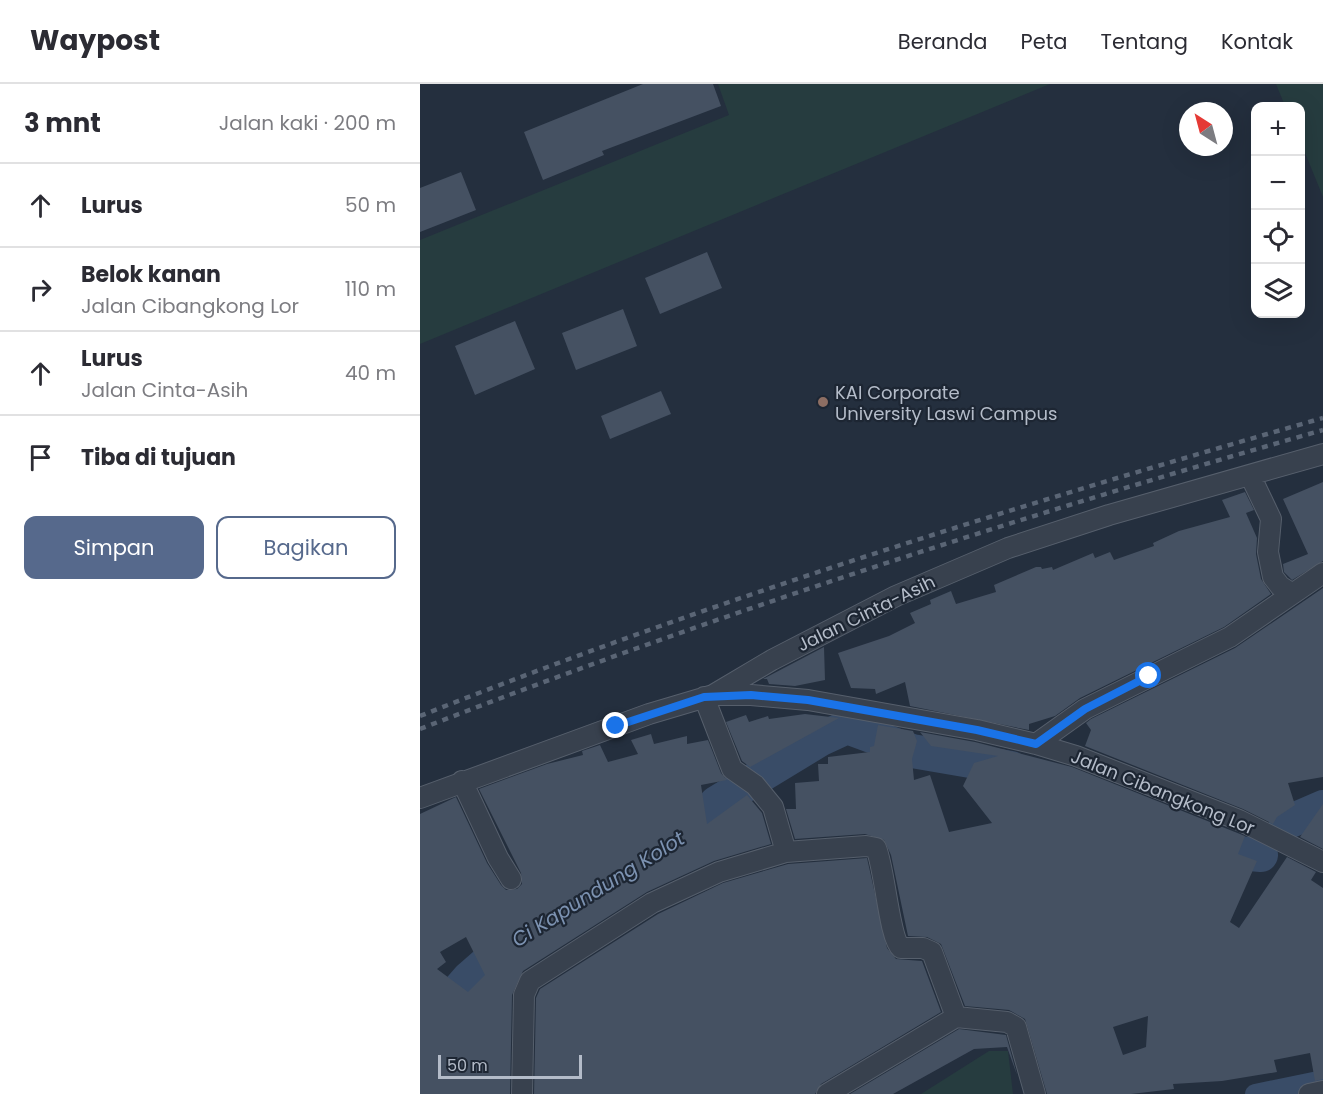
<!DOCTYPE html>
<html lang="id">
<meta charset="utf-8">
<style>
:root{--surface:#fff;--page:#f2f2f3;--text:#2b2b33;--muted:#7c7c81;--line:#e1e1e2;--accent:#56698c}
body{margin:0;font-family:Poppins,sans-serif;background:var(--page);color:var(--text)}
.controls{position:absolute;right:18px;top:18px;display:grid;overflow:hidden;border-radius:12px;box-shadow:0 6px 24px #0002}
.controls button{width:54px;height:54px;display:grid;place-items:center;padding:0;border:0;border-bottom:2px solid var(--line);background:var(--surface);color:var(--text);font:30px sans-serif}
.compass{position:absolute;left:759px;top:18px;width:54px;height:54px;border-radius:50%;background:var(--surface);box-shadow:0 6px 24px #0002;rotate:324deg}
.scale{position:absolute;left:18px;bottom:15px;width:144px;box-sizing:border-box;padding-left:6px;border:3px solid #b4bcc9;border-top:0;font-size:16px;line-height:21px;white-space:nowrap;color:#b4bcc9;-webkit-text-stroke:4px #1d2633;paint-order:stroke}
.stop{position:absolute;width:18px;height:18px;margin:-14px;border:4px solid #1a73e8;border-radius:50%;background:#fff}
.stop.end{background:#1a73e8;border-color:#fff;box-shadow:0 2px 6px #0008}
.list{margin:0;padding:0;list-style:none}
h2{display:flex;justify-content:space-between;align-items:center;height:78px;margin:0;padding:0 24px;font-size:26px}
h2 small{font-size:20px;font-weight:400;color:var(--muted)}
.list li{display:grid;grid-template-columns:39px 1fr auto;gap:18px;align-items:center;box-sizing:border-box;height:84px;padding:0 24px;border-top:2px solid var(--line)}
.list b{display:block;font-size:22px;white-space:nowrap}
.list p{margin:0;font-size:20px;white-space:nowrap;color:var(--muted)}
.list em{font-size:20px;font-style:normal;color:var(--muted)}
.actions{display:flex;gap:12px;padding:18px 24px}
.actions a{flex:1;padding:14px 0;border:2px solid var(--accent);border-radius:12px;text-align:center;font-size:21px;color:var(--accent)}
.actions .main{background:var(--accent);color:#fff}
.icon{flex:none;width:33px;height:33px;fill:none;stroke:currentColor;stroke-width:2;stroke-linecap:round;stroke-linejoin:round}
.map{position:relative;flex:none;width:903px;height:1010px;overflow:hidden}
header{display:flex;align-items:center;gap:36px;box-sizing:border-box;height:84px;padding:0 30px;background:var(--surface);border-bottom:2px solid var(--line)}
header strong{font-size:28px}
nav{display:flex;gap:33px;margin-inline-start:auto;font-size:21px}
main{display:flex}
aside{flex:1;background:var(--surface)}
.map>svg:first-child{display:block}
</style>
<header>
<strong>Waypost</strong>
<nav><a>Beranda</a><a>Peta</a><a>Tentang</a><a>Kontak</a></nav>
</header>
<main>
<aside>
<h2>3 mnt<small>Jalan kaki · 200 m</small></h2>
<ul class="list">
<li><svg class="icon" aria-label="ahead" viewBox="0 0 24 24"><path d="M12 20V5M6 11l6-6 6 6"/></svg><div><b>Lurus</b></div><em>50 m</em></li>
<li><svg class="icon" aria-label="right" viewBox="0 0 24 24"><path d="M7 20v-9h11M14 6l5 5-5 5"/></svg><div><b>Belok kanan</b><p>Jalan Cibangkong Lor</p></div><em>110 m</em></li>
<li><svg class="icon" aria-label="ahead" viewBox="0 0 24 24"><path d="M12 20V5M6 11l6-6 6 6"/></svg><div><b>Lurus</b><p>Jalan Cinta-Asih</p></div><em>40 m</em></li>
<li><svg class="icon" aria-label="arrive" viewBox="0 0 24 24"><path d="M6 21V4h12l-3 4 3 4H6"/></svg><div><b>Tiba di tujuan</b></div></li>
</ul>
<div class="actions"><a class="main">Simpan</a><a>Bagikan</a></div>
</aside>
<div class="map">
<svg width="903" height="1010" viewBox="0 0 903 1010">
<rect width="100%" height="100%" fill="#242f3e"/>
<!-- green -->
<path fill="#263c3f" d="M 298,0 L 630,0 L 0,260 L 0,156 L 309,31 Z
M 856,0 L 903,0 L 903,113 L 881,59 L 880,22 L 865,22 Z
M 569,967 L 588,967 L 593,1010 L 501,1010 Z"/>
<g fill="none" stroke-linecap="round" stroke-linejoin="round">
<!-- canal -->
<path stroke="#394c67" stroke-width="20" d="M 835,1010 L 903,996"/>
<!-- river -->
<path stroke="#394c67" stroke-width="34" d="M 866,739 L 903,723
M 775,753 L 818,769 L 841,771
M 252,763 L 260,759 L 296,719 L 401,655 L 427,643 L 492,667 L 591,684 L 602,690
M 0,950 L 49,894 L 97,852"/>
</g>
<!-- building -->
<path fill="#455162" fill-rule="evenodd" d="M 223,0 L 293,0 L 301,22 L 182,67 L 184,71 L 123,96 L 104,48 Z
M 41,88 L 56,126 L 0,148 L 0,104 Z
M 287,168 L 302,204 L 240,230 L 225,194 Z
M 203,225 L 217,262 L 156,286 L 142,249 Z
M 95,237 L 115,285 L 55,311 L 35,262 Z
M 241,307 L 251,330 L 190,355 L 181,332 Z
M 903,398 L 903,477 L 872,496 L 864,488 L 863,480 L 888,470 L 863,415 Z
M 825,408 L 834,426 L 826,429 L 837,454 L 836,470 L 841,495 L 851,510 L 804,543 L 660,614 L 635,632 L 609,640 L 609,646 L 490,622 L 485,598 L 456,610 L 455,605 L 431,604 L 418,569 L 469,552 L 495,539 L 490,529 L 511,520 L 510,516 L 531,507 L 536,520 L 576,508 L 574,501 L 616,483 L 621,483 L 622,485 L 632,483 L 633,486 L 673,469 L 675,474 L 690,468 L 694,476 L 734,462 L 733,459 L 759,447 L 810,433 L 802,416 Z
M 903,504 L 903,693 L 868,699 L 875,721 L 857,733 L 853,740 L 823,725 L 665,662 L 671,646 L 666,639 L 671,635 L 815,564 Z
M 404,563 L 405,596 L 375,602 L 349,600 L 347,595 L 343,595 Z
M 385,630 L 419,634 L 330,683 L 322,677 L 306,638 L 326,631 L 329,638 L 348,632 L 349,635 Z
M 458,641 L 493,647 L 497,657 L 492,675 L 494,696 L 510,691 L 529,748 L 572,739 L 543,702 L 554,679 L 578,672 L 511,662 L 500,648 L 555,658 L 652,683 L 825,752 L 818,770 L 837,777 L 810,838 L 819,844 L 867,773 L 896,788 L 891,796 L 903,804 L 903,995 L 895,997 L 890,969 L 854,976 L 857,988 L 802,997 L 753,1000 L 754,1005 L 711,1010 L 627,1010 L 605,935 L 589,926 L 545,922 L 521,860 L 507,853 L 488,852 L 471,771 L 464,756 L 445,750 L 375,755 L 366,725 L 376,725 L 375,699 L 399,697 L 398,680 L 408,680 L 408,673 L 450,668 L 450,663 L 454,662 ZM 728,932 L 726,963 L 703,971 L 693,943 Z
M 231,650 L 234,660 L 267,652 L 267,660 L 288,656 L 301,689 L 307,696 L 281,701 L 287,740 L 327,711 L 342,729 L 351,760 L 294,777 L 227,808 L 103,887 L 92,911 L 90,1010 L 0,1010 L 0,730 L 36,713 L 67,779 L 81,801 L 86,806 L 97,805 L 102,800 L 101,789 L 59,705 L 127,680 L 163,671 L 162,667 L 180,661 L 188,678 L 218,670 L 211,656 ZM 46,853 L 65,891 L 48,908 L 17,885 L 26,878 L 20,868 Z
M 903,720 L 903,765 L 880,753 Z
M 447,774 L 467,864 L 476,875 L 502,877 L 521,928 L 401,1000 L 395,1010 L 114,1010 L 116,914 L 120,905 L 238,830 L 303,799 L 368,780 Z
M 539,945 L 586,951 L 597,991 L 587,963 L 554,965 L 473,1010 L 430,1010 Z"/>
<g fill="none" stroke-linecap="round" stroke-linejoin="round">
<defs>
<path id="minor" d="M 830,391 L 851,435 L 848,468 L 853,493 L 860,502 L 871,509
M 293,611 L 331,611 L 388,616 L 557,646 L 616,660 L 656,672 L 819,736 L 903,778
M 284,613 L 312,685 L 335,701 L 353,723 L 366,768
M 616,660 L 665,625 L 810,553 L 903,489
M 42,697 L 78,774 L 91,795
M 0,714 L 229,630 L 293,611 L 352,576 L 476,512 L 588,464 L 689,431 L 903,370
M 102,1010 L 104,911 L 110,897 L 232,819 L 299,788 L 366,768 L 446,762 L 456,764 C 465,785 469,854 481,864 L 503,864 L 512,868 L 536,933
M 407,1010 L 536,933 L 587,938 L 596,943 L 615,1010
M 889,1010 L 903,1007"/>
</defs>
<!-- minor casing -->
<use href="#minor" stroke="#565f6c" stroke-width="22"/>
<!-- minor -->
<use href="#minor" stroke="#38414e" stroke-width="20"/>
<!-- rail -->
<path stroke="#5a6575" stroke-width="4.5" stroke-dasharray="6 6" stroke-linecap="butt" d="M 0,632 C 295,515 598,421 903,334
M 0,645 C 296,530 598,433 903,346"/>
</g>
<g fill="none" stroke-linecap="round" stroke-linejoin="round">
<!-- route -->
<path stroke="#1a73e8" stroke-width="8" d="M 196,642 L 284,613 L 331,611 L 388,616 L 557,646 L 616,660 L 665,625 L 729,592"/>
</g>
<!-- markers -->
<circle fill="#8d6e63" stroke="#1d2633" stroke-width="2" cx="403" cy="318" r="6"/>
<g text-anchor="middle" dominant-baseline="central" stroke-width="4.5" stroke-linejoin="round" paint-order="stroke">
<!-- poi labels -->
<g font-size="18" fill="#b4bcc9" stroke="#1d2633" text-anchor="start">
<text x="415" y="308">KAI Corporate<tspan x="415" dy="21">University Laswi Campus</tspan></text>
</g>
<!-- street labels -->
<g font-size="18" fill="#b4bcc9" stroke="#1d2633">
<text transform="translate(446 529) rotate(-26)">Jalan Cinta-Asih</text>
<text transform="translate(743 708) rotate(22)">Jalan Cibangkong Lor</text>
</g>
<!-- water labels -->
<g font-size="20" font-style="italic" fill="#7c92b1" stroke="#1d2633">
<text transform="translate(178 805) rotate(-32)">Ci Kapundung Kolot</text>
</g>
</g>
</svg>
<div class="controls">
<button>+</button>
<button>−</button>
<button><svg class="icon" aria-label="locate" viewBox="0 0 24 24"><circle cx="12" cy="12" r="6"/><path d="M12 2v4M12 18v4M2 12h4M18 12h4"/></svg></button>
<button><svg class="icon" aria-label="layers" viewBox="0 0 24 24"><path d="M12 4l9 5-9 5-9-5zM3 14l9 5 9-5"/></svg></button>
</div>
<svg class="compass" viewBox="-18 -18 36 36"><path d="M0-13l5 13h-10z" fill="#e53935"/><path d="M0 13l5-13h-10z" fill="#7c7c81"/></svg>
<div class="scale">50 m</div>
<div class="stop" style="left:729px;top:592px"></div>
<div class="stop end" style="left:196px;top:642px"></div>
</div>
</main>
